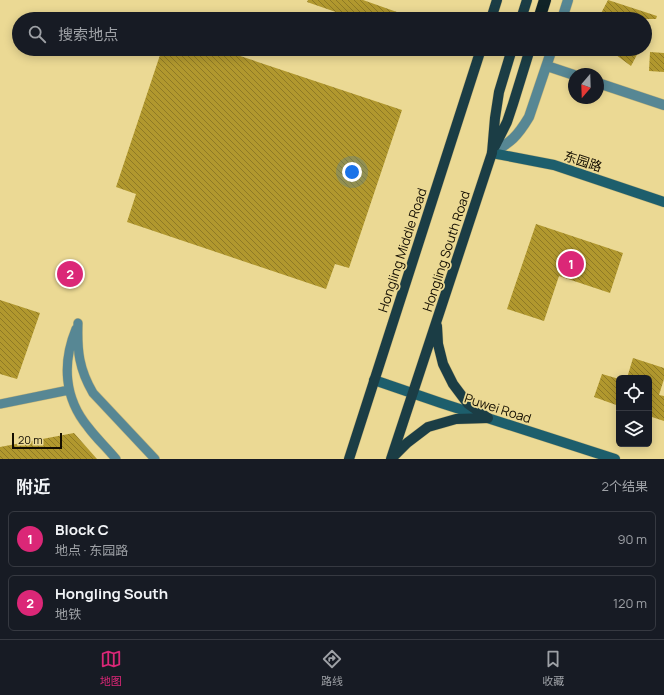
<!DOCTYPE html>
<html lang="zh">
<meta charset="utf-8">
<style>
:root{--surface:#171b24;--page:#242831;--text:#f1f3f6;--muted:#9ea1a6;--line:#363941;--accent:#db2777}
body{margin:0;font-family:Manrope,"Noto Sans SC",sans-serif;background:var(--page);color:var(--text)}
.controls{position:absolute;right:12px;bottom:12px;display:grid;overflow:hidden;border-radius:6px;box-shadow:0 2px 10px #0003}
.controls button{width:36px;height:36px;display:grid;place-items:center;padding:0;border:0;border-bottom:1px solid var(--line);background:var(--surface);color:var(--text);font:20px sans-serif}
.compass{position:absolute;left:568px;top:68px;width:36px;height:36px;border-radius:50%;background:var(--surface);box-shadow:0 2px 10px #0003;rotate:199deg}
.scale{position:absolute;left:12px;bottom:10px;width:50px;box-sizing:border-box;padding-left:4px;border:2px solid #130d00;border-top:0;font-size:11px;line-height:14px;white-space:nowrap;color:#130d00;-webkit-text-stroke:3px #ebd994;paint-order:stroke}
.you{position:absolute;left:352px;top:172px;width:14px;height:14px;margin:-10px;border:3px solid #fff;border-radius:50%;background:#1a73e8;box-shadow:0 0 0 6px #1a73e833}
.badge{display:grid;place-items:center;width:26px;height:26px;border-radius:50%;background:var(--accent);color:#fff;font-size:13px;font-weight:700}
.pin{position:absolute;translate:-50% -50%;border:2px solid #fff;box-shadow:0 1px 4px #0006}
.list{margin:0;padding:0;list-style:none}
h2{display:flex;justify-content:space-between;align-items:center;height:52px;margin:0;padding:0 16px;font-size:17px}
h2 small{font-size:13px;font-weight:400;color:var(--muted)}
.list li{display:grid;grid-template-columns:26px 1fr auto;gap:12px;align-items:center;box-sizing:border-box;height:56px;margin:0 8px 8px;padding:0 8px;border:1px solid var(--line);border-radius:6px}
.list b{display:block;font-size:15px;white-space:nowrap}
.list p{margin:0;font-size:13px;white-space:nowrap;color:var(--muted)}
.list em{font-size:13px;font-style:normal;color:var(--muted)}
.icon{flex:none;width:22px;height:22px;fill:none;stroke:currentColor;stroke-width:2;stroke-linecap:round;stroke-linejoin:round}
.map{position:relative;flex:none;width:664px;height:459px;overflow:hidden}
.search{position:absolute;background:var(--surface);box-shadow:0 2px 10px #0003;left:12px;right:12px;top:12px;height:44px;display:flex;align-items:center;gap:10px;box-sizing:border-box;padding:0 14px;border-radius:22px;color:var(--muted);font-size:15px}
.sheet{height:180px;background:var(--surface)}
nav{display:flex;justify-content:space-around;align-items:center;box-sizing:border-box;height:56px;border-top:1px solid var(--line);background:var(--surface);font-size:11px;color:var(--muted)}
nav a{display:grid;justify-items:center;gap:2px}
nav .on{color:var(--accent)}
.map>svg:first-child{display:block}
</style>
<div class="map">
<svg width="664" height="459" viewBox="0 0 664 459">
<defs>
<pattern id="building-back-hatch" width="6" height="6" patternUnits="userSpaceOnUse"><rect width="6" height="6" fill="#b1982e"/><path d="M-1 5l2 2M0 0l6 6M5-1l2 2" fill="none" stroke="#8f7a25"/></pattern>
</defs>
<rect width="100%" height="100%" fill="#ebd994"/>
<!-- building -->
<path fill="url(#building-back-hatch)" d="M 308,0 L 363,0 L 411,17 L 411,19 L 356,19 L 307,2 Z
M 608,0 L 657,16 L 656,19 L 598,19 Z
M 162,49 L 219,49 L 402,110 L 349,268 L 335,264 L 326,289 L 127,222 L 136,194 L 116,187 Z
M 608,49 L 640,49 L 631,66 Z
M 650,52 L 664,53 L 664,72 L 649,71 Z
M 536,224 L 623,253 L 610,293 L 559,276 L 544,321 L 507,309 Z
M 0,300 L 40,313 L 17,379 L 0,374 Z
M 633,358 L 664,368 L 664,379 L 659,395 L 664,396 L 664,421 L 649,416 L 649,378 L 627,378 Z
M 602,374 L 619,379 L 619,406 L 594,397 Z
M 74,433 L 97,459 L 0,459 L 0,447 Z"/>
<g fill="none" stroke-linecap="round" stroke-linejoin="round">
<defs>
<path id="lane" d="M 78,323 C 77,351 79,369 93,393 L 155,459
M 76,329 C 62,363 64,398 88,427 C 96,438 107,448 116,459
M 0,404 L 69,390"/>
<path id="street" d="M 562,19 L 568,0
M 547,66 L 574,75
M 598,83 L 664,105
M 492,153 C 511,142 517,137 529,117 L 552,49"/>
<path id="secondary" d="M 492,153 L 554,165 L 664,202
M 374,380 L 441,403 L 615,459"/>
<path id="primary" d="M 491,19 L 497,0
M 521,19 L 527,0
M 495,146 L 507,122 L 513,104 L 530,49
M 437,326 L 438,344 L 443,364 L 453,384 L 468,404 L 488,418
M 394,456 L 407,443 L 428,427 L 456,419 L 488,418
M 349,459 L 481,49
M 391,459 L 492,153 L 495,118 L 499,92 L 512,49"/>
<path id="highway" d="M 539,19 L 545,0"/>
</defs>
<!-- lane casing -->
<use href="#lane" stroke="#c8b87c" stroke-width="10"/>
<!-- street casing -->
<use href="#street" stroke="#c8b87c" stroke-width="11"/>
<!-- secondary casing -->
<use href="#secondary" stroke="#c8b87c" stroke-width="11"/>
<!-- primary casing -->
<use href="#primary" stroke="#c8b87c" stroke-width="11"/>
<!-- highway casing -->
<use href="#highway" stroke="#c8b87c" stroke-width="13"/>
<!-- lane -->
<use href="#lane" stroke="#578794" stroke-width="9"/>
<!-- street -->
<use href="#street" stroke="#578794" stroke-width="10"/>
<!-- secondary -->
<use href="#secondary" stroke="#1d5e6c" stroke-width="10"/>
<!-- primary -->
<use href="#primary" stroke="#1b3d45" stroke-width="10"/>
<!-- highway -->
<use href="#highway" stroke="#112327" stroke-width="12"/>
</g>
<g text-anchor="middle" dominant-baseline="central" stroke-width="3.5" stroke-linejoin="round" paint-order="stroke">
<!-- street labels -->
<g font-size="13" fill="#130d00" stroke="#ebd994">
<text transform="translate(583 161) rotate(18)">东园路</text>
<text transform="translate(402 250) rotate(-72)">Hongling Middle Road</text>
<text transform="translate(446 251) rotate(-72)">Hongling South Road</text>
<text transform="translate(498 408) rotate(18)">Puwei Road</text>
</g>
</g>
</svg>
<div class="controls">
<button><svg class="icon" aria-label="locate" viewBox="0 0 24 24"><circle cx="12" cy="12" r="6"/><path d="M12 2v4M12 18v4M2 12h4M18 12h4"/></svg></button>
<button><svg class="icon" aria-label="layers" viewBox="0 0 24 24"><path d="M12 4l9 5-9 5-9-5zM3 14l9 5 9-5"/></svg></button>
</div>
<svg class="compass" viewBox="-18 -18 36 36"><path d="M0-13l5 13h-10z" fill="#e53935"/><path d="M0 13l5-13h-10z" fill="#9ea1a6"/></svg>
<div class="scale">20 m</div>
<div class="you"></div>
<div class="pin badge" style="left:571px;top:264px">1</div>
<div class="pin badge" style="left:70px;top:274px">2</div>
<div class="search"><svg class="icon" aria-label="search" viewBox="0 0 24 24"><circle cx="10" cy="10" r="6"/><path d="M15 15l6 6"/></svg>搜索地点</div>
</div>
<section class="sheet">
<h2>附近<small>2个结果</small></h2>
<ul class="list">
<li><span class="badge">1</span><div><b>Block C</b><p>地点 · 东园路</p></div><em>90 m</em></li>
<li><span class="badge">2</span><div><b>Hongling South</b><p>地铁</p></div><em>120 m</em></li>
</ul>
</section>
<nav>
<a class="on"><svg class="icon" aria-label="map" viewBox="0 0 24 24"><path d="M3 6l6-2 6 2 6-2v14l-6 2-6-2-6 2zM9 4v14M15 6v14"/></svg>地图</a>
<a><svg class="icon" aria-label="directions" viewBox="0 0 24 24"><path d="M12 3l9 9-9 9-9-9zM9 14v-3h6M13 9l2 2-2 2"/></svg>路线</a>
<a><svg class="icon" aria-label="saved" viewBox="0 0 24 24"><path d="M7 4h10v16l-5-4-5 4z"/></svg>收藏</a>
</nav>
